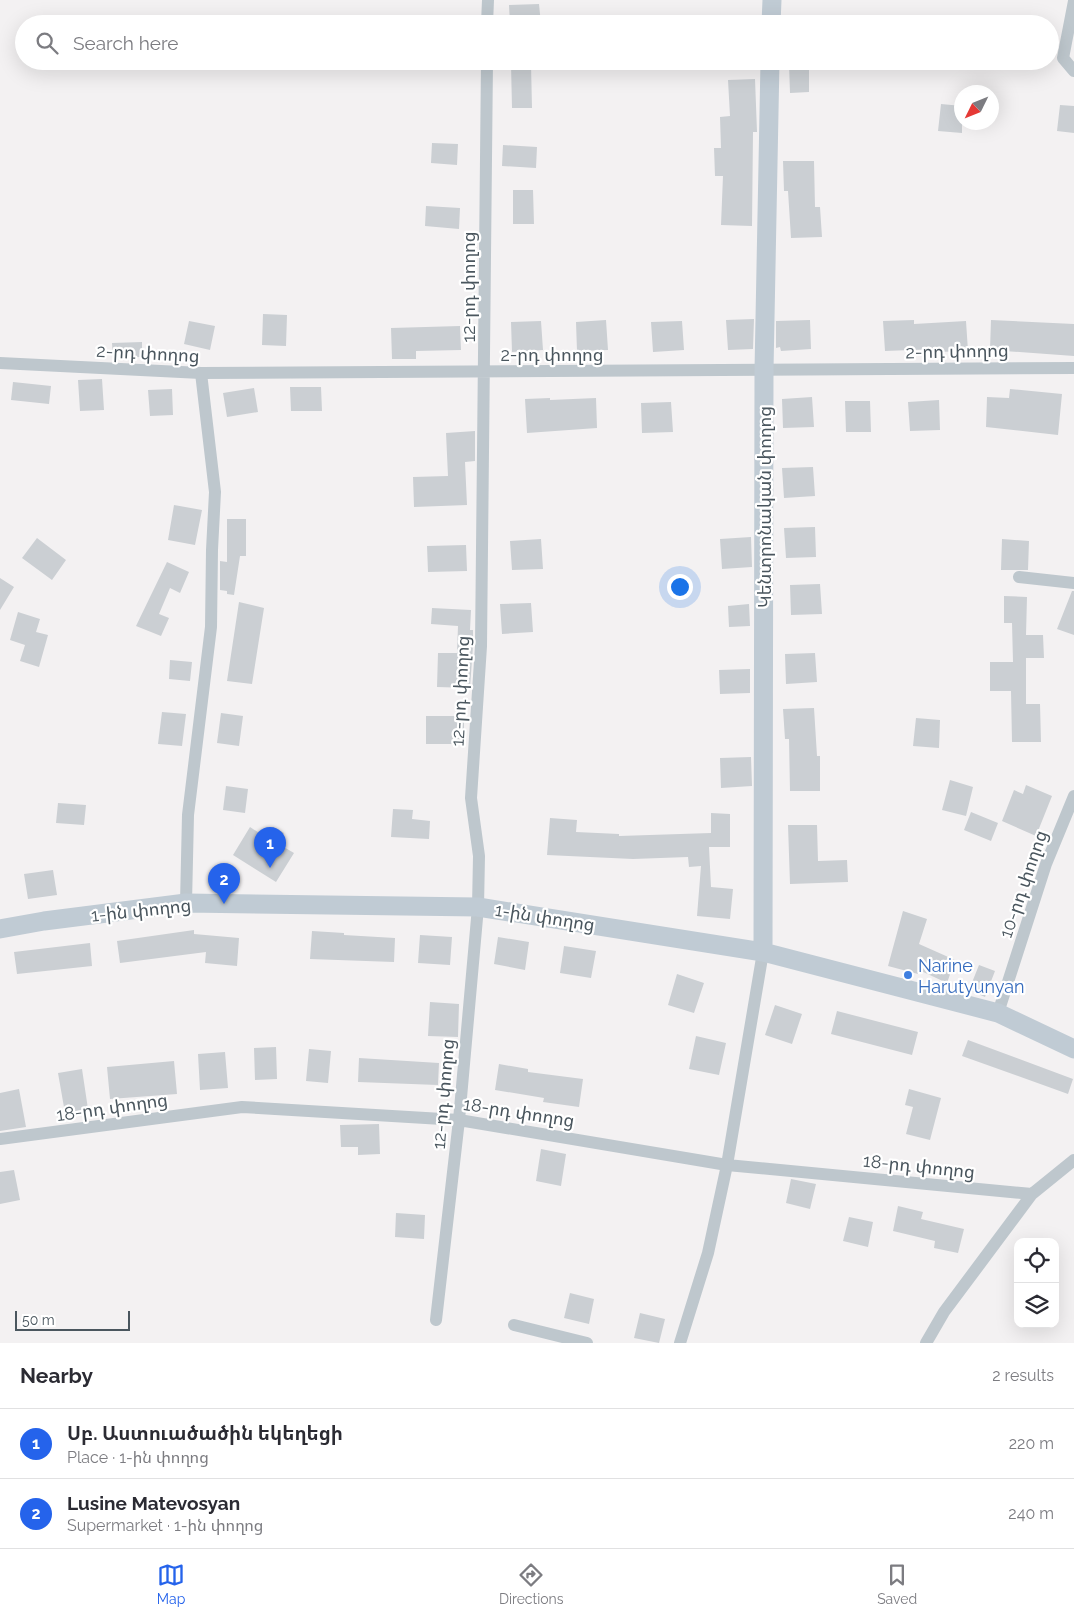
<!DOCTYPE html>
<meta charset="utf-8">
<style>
:root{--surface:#fff;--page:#f7f7f7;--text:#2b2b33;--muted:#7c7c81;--line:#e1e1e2;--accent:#2563eb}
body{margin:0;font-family:Raleway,"Noto Sans Armenian",sans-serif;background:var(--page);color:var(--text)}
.controls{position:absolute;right:15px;bottom:15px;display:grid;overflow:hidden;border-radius:10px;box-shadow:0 5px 20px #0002}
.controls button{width:45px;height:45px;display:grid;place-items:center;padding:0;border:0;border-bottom:1px solid var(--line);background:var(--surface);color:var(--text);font:25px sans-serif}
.compass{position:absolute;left:954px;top:85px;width:45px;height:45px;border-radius:50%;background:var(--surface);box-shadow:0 5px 20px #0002;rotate:227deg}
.scale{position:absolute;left:15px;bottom:12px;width:115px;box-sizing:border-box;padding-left:5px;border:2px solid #4a565e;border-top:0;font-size:14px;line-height:18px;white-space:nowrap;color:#4a565e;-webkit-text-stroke:4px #fff;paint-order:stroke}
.you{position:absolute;left:679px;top:586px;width:18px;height:18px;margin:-12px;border:4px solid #fff;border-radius:50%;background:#1a73e8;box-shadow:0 0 0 8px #1a73e833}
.badge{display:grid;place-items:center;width:32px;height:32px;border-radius:50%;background:var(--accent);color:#fff;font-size:16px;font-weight:700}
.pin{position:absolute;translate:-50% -41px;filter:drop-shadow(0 1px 2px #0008)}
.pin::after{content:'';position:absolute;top:26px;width:18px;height:15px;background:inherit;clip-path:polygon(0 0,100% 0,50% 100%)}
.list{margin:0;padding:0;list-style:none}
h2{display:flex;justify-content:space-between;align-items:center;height:65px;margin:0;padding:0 20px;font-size:21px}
h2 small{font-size:16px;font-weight:400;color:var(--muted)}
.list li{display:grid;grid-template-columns:32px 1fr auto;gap:15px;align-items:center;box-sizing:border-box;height:70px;padding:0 20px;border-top:1px solid var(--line)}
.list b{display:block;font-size:19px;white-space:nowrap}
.list p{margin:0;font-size:16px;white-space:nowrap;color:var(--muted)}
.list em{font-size:16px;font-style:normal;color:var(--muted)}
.icon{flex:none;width:28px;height:28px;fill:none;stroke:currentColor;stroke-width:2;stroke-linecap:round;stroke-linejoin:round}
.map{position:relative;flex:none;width:1074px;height:1343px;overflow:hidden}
.search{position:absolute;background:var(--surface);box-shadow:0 5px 20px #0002;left:15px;right:15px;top:15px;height:55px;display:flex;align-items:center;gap:12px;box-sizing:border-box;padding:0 18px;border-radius:28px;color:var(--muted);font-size:19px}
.sheet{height:205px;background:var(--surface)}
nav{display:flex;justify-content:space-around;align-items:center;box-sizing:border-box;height:70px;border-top:1px solid var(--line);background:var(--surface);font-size:14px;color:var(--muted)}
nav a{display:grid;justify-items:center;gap:2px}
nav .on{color:var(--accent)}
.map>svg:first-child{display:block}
</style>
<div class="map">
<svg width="1074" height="1343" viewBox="0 0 1074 1343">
<rect width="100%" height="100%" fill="#f3f1f2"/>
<!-- building -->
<path fill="#cbcfd3" d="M 539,4 L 541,24 L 510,24 L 509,5 Z
M 809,63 L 809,92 L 790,93 L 789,64 Z
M 511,64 L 531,64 L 532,108 L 512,108 Z
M 755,79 L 757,132 L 753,132 L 752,226 L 721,225 L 723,176 L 715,176 L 714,148 L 721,148 L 720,117 L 730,116 L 728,80 Z
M 941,104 L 962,106 L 962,133 L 938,131 Z
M 1060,105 L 1074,106 L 1074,133 L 1057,131 Z
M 432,143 L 458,144 L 457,165 L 431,163 Z
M 503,145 L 537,147 L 536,168 L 502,166 Z
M 783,161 L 814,161 L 815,207 L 820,207 L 822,237 L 791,238 L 788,191 L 784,191 Z
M 513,190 L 533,190 L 534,224 L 513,224 Z
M 426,206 L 460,208 L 459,229 L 425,226 Z
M 263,314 L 287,315 L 286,346 L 262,345 Z
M 754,319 L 753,349 L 728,350 L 726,320 Z
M 606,320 L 608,350 L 577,351 L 576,322 Z
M 810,320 L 811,349 L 781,351 L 780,347 L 776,348 L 776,321 Z
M 914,320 L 914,324 L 966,321 L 968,351 L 937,352 L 937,349 L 885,351 L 883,321 Z
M 991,320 L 1074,324 L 1074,356 L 990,350 Z
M 189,321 L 215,326 L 210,350 L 184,344 Z
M 541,321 L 543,350 L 512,352 L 511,322 Z
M 682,321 L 684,350 L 653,352 L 651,322 Z
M 460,326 L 461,350 L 416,351 L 416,359 L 392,359 L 391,328 Z
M 142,342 L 142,357 L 113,358 L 112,343 Z
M 102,379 L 104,410 L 80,411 L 78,380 Z
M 13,382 L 51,386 L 49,404 L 11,400 Z
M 290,387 L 321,387 L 322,411 L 291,411 Z
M 254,388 L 258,412 L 227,417 L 223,393 Z
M 172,389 L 173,415 L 150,416 L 148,390 Z
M 1010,389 L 1062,394 L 1058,435 L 986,427 L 987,397 L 1009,398 Z
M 812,397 L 814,427 L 783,428 L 782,399 Z
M 550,398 L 550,400 L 596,398 L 597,428 L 527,433 L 525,399 Z
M 939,400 L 940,430 L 910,431 L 908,402 Z
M 845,401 L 870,401 L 871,432 L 846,432 Z
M 671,402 L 673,432 L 642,433 L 641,403 Z
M 475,431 L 475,461 L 465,462 L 467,505 L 414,507 L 413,477 L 448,476 L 446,433 Z
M 813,467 L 815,496 L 784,498 L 782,468 Z
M 174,505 L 202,510 L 195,545 L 168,540 Z
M 227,519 L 246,519 L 246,556 L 240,556 L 234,595 L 227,594 L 227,591 L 220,590 L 220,561 L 227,562 Z
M 815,527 L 816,557 L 786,558 L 784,528 Z
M 751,537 L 752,567 L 722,569 L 720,539 Z
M 37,538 L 66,560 L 52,580 L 22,558 Z
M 541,539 L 543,569 L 512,570 L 510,541 Z
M 1002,539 L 1029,541 L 1028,570 L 1001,570 Z
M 466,545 L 467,571 L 428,572 L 427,546 Z
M 167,562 L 189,572 L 180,593 L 170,588 L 159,614 L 169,618 L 161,636 L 136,626 Z
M 0,578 L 14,587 L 0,610 Z
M 820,584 L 822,614 L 791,615 L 790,585 Z
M 1072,591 L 1074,591 L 1074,635 L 1057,629 Z
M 1004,596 L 1027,597 L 1026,635 L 1043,635 L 1044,658 L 1026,658 L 1026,704 L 1040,704 L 1041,742 L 1012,742 L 1011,691 L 990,691 L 990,662 L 1013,662 L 1012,623 L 1004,623 Z
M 239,602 L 264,608 L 252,684 L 227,681 Z
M 531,603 L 533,632 L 502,634 L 500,604 Z
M 749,604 L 750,626 L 729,627 L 728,606 Z
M 432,608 L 471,610 L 470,630 L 473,630 L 473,646 L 470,688 L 437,687 L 438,653 L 457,653 L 458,626 L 431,624 Z
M 18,612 L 40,619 L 36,632 L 48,635 L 39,667 L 20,661 L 25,645 L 10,640 Z
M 815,653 L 817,682 L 786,684 L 785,654 Z
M 170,660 L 192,662 L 190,681 L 169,679 Z
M 750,669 L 750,693 L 720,694 L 719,670 Z
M 814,708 L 817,756 L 820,756 L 820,791 L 790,791 L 789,739 L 785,739 L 783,709 Z
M 162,712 L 186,714 L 182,746 L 158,744 Z
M 221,713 L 243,716 L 239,746 L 217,743 Z
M 426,716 L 464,716 L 464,744 L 426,744 Z
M 916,718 L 940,720 L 939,748 L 913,746 Z
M 751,757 L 752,786 L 721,788 L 720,758 Z
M 950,780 L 973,787 L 966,816 L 942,810 Z
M 1026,785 L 1052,796 L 1036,836 L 1002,821 L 1014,790 L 1023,794 Z
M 226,786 L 248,789 L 245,813 L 223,810 Z
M 58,803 L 86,805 L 84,825 L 56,823 Z
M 393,809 L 413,810 L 412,819 L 430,821 L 429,839 L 391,837 Z
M 971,812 L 998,823 L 991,841 L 964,830 Z
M 711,813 L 730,814 L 730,847 L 709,847 L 711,887 L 733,889 L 730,919 L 697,916 L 701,866 L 689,867 L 688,857 L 633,859 L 547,855 L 550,818 L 577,820 L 576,832 L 619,834 L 619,836 L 711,833 Z
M 788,825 L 817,825 L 818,861 L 847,860 L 848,882 L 790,884 Z
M 250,827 L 267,838 L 273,827 L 284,833 L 277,843 L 294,853 L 276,882 L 233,855 Z
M 53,870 L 57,895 L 28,899 L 24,874 Z
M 903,911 L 927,919 L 919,944 L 955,960 L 947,983 L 919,970 L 918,974 L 888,966 Z
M 194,930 L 194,934 L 239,938 L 237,966 L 205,963 L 206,952 L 120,963 L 117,941 Z
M 312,931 L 344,933 L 344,935 L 395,938 L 394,962 L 310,959 Z
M 420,935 L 452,937 L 450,965 L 418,963 Z
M 498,937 L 529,942 L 525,970 L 494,964 Z
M 90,943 L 92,966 L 17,974 L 14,952 Z
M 564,946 L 596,951 L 591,978 L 560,973 Z
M 979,965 L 995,971 L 985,997 L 969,990 Z
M 677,974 L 704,983 L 694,1013 L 668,1005 Z
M 430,1002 L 459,1004 L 458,1037 L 428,1036 Z
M 775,1005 L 802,1014 L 792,1044 L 765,1035 Z
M 837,1011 L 918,1032 L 912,1055 L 831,1034 Z
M 696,1036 L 726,1043 L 719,1075 L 689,1069 Z
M 968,1040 L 1073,1079 L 1068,1094 L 962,1056 Z
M 276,1047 L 277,1079 L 255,1080 L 254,1048 Z
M 309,1049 L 331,1051 L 328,1083 L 306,1081 Z
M 225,1052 L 228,1088 L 200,1090 L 198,1054 Z
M 359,1058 L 439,1063 L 438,1085 L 358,1082 Z
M 174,1061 L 177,1094 L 110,1099 L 107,1067 Z
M 499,1064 L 528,1069 L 528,1072 L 583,1079 L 579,1107 L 543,1102 L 544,1098 L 495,1090 Z
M 82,1069 L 88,1109 L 65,1113 L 58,1073 Z
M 19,1089 L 26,1127 L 0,1131 L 0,1093 Z
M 909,1089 L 941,1098 L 930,1140 L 906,1134 L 913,1107 L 905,1105 Z
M 379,1124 L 380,1154 L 358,1155 L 358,1147 L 341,1147 L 340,1125 Z
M 541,1149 L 566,1154 L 561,1186 L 536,1181 Z
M 14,1170 L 20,1200 L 0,1204 L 0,1172 Z
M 791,1179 L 816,1184 L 810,1209 L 786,1203 Z
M 898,1206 L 923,1212 L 921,1219 L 964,1229 L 958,1253 L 934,1248 L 935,1241 L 893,1231 Z
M 396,1213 L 425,1215 L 424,1239 L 395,1237 Z
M 849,1217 L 873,1222 L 868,1247 L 843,1241 Z
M 570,1293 L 594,1299 L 589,1324 L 564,1318 Z
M 640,1313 L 665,1319 L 659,1343 L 634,1338 Z"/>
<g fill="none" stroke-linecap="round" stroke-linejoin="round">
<!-- street -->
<path stroke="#bec7cd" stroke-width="12" d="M 1074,1 L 1063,58 L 1074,71
M 487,24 L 488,0
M 0,363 L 201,373 L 1074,368
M 1019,577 L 1074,583
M 186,903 L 188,815 L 211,627 L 212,550 L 215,492 L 201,373
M 998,1013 L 1046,864 L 1074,796
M 0,1139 L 242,1107 L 459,1120 L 727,1165 L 1032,1194
M 436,1320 L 459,1120 L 478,907 L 479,856 L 471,798 L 481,646 L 487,61
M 514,1325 L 587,1343
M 680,1343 L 708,1253 L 727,1165 L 763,952
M 926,1343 L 944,1312 L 1032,1194 L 1074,1160"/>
<!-- secondary -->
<path stroke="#c0cbd4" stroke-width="19" d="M 771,24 L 772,0
M 0,929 L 44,921 L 186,903 L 478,907 L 763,952 L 998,1013 L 1074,1049
M 763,952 L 764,370 L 770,61"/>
</g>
<!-- markers -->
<circle fill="#3f7fe0" stroke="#fff" stroke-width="2" cx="908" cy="975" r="5"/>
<g text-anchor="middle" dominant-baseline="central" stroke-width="4.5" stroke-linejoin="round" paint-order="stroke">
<!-- street labels -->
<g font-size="18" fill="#4a565e" stroke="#fff">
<text transform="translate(468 287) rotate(-90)">12-րդ փողոց</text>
<text transform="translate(957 351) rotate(-1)">2-րդ փողոց</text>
<text transform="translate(148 353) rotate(3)">2-րդ փողոց</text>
<text x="552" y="354">2-րդ փողոց</text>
<text transform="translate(764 507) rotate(-90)">Կենտրոնական փողոց</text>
<text transform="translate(460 691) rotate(-87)">12-րդ փողոց</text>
<text transform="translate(1023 884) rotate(-71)">10-րդ փողոց</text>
<text transform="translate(141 910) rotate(-6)">1-ին փողոց</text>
<text transform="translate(545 917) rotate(9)">1-ին փողոց</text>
<text transform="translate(443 1094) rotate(-85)">12-րդ փողոց</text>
<text transform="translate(112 1107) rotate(-8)">18-րդ փողոց</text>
<text transform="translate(519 1112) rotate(9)">18-րդ փողոց</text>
<text transform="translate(919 1166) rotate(6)">18-րդ փողոց</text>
</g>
<!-- shop labels -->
<g font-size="18" fill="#366cbe" stroke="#fff" text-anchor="start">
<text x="918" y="965">Narine<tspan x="918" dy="21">Harutyunyan</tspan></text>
</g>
</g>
</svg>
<div class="controls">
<button><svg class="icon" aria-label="locate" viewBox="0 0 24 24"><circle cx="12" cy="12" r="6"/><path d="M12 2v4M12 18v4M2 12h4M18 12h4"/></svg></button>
<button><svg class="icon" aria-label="layers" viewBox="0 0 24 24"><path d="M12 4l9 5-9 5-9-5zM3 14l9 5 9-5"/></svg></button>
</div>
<svg class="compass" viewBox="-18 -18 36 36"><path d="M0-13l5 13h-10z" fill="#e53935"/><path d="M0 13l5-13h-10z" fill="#7c7c81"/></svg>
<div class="scale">50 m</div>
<div class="you"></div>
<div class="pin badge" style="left:270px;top:868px">1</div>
<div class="pin badge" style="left:224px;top:904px">2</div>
<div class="search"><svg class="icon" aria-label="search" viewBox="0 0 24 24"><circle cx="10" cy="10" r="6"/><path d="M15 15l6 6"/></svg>Search here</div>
</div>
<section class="sheet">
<h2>Nearby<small>2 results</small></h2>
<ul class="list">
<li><span class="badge">1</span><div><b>Սբ. Աստուածածին եկեղեցի</b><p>Place · 1-ին փողոց</p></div><em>220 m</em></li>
<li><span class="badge">2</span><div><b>Lusine Matevosyan</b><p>Supermarket · 1-ին փողոց</p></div><em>240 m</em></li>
</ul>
</section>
<nav>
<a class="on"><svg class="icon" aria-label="map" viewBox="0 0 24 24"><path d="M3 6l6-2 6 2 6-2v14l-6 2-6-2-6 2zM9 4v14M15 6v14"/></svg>Map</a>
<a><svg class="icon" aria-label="directions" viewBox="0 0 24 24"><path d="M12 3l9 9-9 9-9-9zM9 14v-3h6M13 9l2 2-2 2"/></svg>Directions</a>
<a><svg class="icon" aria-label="saved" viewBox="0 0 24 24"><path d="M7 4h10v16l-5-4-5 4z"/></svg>Saved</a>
</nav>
